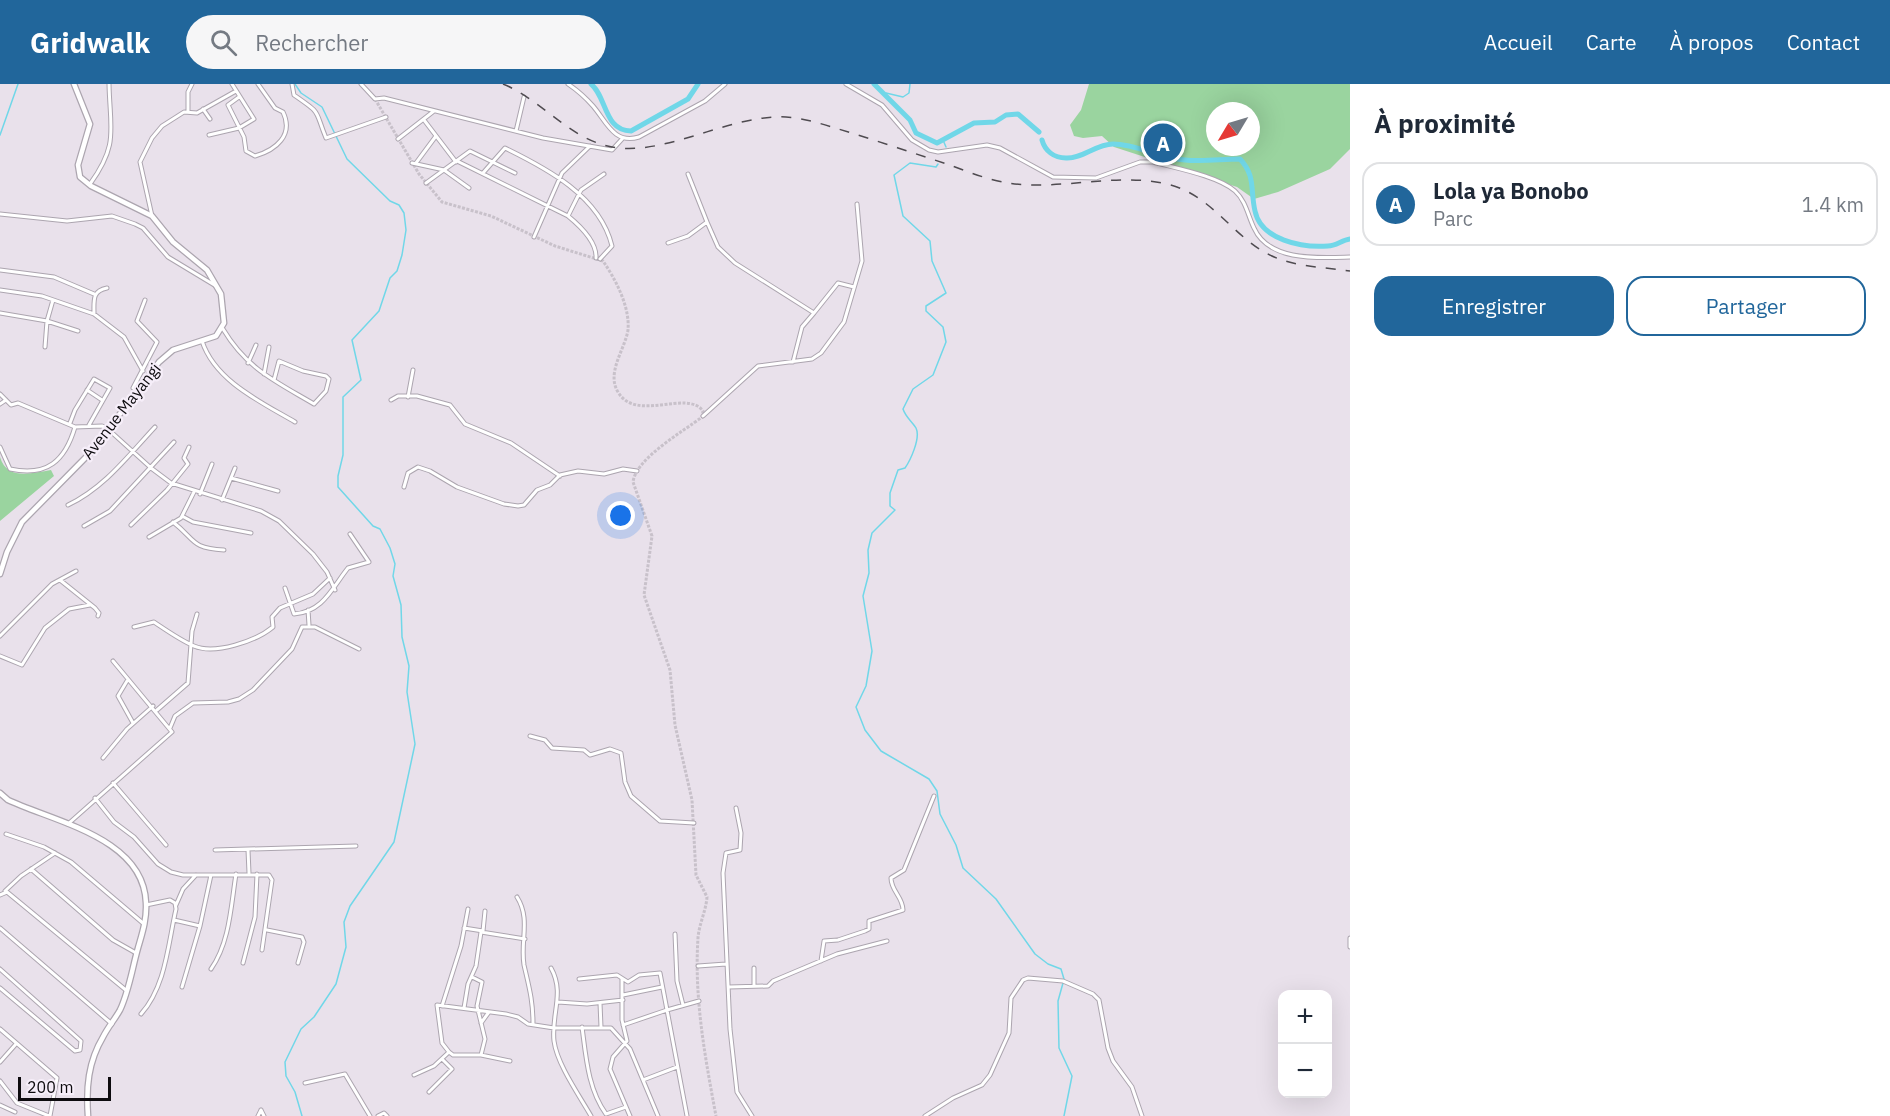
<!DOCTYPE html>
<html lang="fr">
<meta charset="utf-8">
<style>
:root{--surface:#fff;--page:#f6f6f7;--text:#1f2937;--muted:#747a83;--line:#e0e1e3;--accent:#21669b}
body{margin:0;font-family:"IBM Plex Sans",sans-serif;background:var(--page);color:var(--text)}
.controls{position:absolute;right:18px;bottom:18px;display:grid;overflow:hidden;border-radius:12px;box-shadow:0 6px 24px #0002}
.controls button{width:54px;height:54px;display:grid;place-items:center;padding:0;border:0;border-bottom:2px solid var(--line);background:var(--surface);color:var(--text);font:30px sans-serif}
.compass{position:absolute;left:1206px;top:18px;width:54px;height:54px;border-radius:50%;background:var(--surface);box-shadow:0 6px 24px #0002;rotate:232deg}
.scale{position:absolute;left:18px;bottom:15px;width:93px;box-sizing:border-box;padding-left:6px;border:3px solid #0d0b0e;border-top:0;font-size:16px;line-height:21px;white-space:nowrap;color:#0d0b0e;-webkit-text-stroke:4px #f6eef9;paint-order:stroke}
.you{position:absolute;left:621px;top:432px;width:21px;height:21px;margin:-15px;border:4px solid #fff;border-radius:50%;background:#1a73e8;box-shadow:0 0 0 9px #1a73e833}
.badge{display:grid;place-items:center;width:39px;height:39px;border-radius:50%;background:var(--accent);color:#fff;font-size:20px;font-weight:700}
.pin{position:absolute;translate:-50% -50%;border:3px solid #fff;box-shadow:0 2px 6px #0006}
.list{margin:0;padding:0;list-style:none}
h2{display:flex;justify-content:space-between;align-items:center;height:78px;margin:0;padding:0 24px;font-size:26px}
h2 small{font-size:20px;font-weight:400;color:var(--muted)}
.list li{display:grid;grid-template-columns:39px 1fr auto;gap:18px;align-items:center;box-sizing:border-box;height:84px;margin:0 12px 12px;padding:0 12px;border:2px solid var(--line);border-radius:18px}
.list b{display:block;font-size:22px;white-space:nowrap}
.list p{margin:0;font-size:20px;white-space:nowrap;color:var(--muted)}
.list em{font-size:20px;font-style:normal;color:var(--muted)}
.actions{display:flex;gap:12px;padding:18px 24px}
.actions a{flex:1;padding:14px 0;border:2px solid var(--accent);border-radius:18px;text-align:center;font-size:21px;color:var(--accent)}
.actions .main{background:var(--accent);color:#fff}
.icon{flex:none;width:33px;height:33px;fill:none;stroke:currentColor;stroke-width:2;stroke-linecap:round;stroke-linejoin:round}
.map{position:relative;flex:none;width:1350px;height:1032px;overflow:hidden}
header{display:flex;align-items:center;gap:36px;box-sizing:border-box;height:84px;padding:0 30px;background:var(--accent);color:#fff}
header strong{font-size:28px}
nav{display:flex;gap:33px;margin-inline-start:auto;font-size:21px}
.search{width:420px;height:54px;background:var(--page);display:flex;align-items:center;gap:15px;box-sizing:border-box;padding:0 21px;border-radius:33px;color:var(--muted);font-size:22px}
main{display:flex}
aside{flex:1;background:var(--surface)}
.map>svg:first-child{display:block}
</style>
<header>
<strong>Gridwalk</strong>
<div class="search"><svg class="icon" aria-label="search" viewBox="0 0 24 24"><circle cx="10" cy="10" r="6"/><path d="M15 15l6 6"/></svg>Rechercher</div>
<nav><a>Accueil</a><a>Carte</a><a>À propos</a><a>Contact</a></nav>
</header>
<main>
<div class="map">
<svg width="1350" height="1032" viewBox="0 0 1350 1032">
<rect width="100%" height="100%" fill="#e9e1eb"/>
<!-- green -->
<path fill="#9ad49f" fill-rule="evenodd" d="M 1089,0 L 1350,0 L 1350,65 L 1330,85 L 1278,108 L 1254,115 L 1237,103 L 1114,63 L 1102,52 L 1083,54 L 1074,52 L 1070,41 L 1081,26 ZM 1215,27 L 1251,27 L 1251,63 L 1215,63 Z
M 0,373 C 7,397 32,389 51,386 L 54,392 L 0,437 Z"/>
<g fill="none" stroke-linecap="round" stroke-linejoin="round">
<!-- stream -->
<path stroke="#70d7e8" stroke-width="1.5" d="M 295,0 L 301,9 L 322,23 L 347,75 L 390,117 L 399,121 L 404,129 L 406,146 L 402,171 L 397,187 L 390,194 L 379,227 L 352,256 L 361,296 L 343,313 L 343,371 L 338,392 L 338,403 L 373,442 L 380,445 L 390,464 L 395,480 L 393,492 L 401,521 L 402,553 L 409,582 L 407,608 L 415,660 L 394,758 L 350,822 L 344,838 L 346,863 L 336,900 L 314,933 L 301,945 L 285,978 L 286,992 L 295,1008 L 302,1032
M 886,9 L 903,13 L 909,9 L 910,0
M 0,51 L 18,0
M 943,56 L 946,63
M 938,80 L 936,83 L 910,79 L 894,91 L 903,132 L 930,157 L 932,177 L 946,209 L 926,222 L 926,227 L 943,243 L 946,258 L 933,291 L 913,305 L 903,325 C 906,334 912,337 916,344 C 921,354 910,377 905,384 L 898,386 L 890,409 L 890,422 L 895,426 L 872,449 L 868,466 L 869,489 L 863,512 L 872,567 L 866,602 L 856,623 L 865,646 L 881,667 L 929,695 L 937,707 L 940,730 L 956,761 L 963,784 L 996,815 L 1035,870 L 1048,880 L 1061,885 L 1064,895
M 1063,899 L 1058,917 L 1059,964 L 1072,992 L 1064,1032"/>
<!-- river -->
<path stroke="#70d7e8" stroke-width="5" d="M 591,0 C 607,13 604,47 631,47 L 688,15 L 698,0
M 874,0 L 910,36 L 916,49 L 937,59 L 974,39 L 995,38 L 1006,31 L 1018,30 L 1039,48
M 1042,56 C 1045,67 1054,74 1066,74 C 1082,75 1096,60 1113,60 C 1138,60 1161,75 1185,76 C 1203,78 1222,75 1240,75 C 1256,92 1250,106 1255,127 C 1261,156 1302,164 1328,162 C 1336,162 1342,156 1350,155"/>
<!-- minor-tunnel -->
<path stroke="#c8c1ca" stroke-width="3" stroke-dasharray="3 1.5" stroke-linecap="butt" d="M 375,15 L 419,90 L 442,118 L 491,132 L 555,162 L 603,177 C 616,196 630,223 628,246 C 625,265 606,289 618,308 C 636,339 687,305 703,327 L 702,333 C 684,347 636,374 633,398 L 652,452 L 644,511 L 670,586 L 675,641 L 692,716 L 696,791 L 707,813 C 706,827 699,840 698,854 C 694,914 705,973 716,1032"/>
<defs>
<path id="minor" d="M 292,0 L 294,11 C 323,31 314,25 326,54 L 386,33
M 361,0 L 375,15 L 384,14 L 543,54 L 612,66 L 623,54
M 568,0 C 577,6 585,13 593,22 C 606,37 614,61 639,53 L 705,17 L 725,0
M 846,0 L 882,21 L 912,56 L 929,66 L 938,68 L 987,61 L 1000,64 L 1053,93 L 1096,94 L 1140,78 L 1153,78 C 1175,84 1218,92 1235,107 C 1246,117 1248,132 1254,144 C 1269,178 1319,174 1350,173
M 239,13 L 228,21 L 244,53 L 246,67 L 255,72 C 276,66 294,51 283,28 L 275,24 L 258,0
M 203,25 L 210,35
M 188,27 L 188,8 L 192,0
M 424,36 L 456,78
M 516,47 L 524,13
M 209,51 L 239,44 L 254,35 L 232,0
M 398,55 L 434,27
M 457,77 L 568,132 C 579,141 597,158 596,174
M 412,79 L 444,86 L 469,104
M 416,79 L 436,52
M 483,89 L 505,64 C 546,84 600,112 612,162 L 600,175
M 688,90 L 707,138
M 426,99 L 470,67 L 515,89
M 90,100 C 119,60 110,46 109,0
M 0,130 L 67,137 L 112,132 L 135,140 L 143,144 L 168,173 L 216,202
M 152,132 L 140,78 L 152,54 L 162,42 L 184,28 L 197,29 L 236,7
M 568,132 L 581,106 L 604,90
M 534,153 L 562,89 L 590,62
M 668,159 L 688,152 L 707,138 L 718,163 L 735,179 L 814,229 L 838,199 L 854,203
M 0,186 L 54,193 L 94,210
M 0,206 L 42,212 L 94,230 L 124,253 L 143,287
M 0,229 L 47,237 L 53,216
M 94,230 C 94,216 92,207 107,204
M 223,245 C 247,285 275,297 314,320 L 326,307 L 329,295 L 326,292 L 303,287 L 279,277 L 274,296
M 202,257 C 215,297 261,318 295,338
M 45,263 L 47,237 L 78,247
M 793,278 L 802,243 L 814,229
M 248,279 L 256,261
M 264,290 L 269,263
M 87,306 L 102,316
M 138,307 L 133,304 L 157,258 L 137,237 L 145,216
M 0,310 L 11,321 L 18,319 L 75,343 L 102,342 L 109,345
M 408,313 L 413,286
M 391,316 L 398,312 L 417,312 L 450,321 L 465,340 L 511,359 L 560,392
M 0,320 L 6,316
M 703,332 L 758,282 L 812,275 L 821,269 L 844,238 L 862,177 L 857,120
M 70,339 L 75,326 L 94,295 L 110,304 L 89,341
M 109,346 L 151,384 L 171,399 L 261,427 L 279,437 L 313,470 L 327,488 L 335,506
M 0,363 L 10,385 C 47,393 65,377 75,343
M 231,394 L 278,407
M 404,403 L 408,389 L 418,383 L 430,387 L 457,403 L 504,420 L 518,422 L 524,421 L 537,406 L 550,401 L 560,391 L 578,387 L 604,390 L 623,385 L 637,387
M 200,410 L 212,380
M 222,416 L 235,384
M 68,421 C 104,404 128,372 155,343
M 182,432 L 193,438 L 251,449
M 173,438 C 196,456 190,464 224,466
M 131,441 L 167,406 L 188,380 L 184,374 L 189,363
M 84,442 L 110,427 L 174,358
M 149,453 L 181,434 L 194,408
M 60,496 L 95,524 L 99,529 L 98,532
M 285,504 L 294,530 C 323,528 332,504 348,484 L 369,478 L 350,450
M 308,526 L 309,541
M 134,543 L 154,538 C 166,546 180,556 194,562 C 215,571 256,557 273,543 L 272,533 L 280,524 L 313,510 L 330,494
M 0,552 L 52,500 L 76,487
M 0,572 L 22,581 L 45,544 L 69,525 L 90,521
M 127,597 L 118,612 L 133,639
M 157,626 L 188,599 L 192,547 L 197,530
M 170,644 L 175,632 L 193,619 L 228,618 L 239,615 L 253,606 L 292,565 L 302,543 L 315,543 L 359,565
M 530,652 L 545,656 L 552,664 L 584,666 L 590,671 L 610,665 L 621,669 L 625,698 L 631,712 L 660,737 L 694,739
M 103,674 L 127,645 L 153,622
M 113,699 L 166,761
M 95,714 L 114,738 L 134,753 L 158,780 L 171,788 L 183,791 L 269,791 L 272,796 L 262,866
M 736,724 L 741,749 L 740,766 L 726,769 L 723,789 L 730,945 L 737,1008 L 752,1032
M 68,740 L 172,648 L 113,577
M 6,750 L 44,763 L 71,778 L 144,840
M 215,766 L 356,762
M 248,766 L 249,789
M 31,785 L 113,856 L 136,869
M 5,807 L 21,792 L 55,769
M 0,811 L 7,808 L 127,907
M 517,813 C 531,835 520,857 524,881 C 529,903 533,916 533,940
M 176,821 L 183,805 L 196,791
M 174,836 L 200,842
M 0,844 L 112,940
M 464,844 L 483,847 L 485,827
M 267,846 L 302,853 L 304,858 L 298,879
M 675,850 L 677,897 L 683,921
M 1350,854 L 1350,863
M 821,877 L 824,857 L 838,856 L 865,847 L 869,845 L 869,837 L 903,826 C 903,813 891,807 891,794 L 904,786 L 934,712
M 243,879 L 255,833 L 257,790
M 698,882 L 726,880
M 551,884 C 565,909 551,930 554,957 C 557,980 579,1011 591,1032
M 754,884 L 754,902
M 0,885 L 81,957 L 80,966 L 75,967 L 0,904
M 211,885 C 230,858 231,821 236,790
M 472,893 L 482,898 L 477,922 L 485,955 L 481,971
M 579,895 L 617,891 L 628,898 L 639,891 L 660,889 L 667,926 L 623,941
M 622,895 L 622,936 L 627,957 L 613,973 L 610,985 L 630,1032
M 182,903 L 200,842 L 211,791
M 729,903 L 768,902 L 773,897 L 837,870 L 887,857
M 623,911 L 662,903
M 558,918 L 587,920 L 623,916
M 600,919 L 601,943
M 442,922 L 461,862 L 468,825
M 464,924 L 468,900 L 476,882 L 481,848 L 525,855
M 141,930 C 166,902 168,860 176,825 L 175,819 L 170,816 L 146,821
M 481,939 L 489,928
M 582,943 C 586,973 588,1005 606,1030 L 626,1023
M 0,945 L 57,994 L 50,1032
M 510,977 L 481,971 L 453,971 L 449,968 L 442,959 L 437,921 L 506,930 L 518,933 L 528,940 L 554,944 L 611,944 L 630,965 L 658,1032
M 0,978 L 16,960
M 414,991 L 434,982 L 449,968
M 643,996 L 677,983
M 0,997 L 17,1019 L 49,1032
M 305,999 L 345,990 L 370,1032
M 429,1008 L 452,985 L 442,975
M 0,1021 L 15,1028
M 261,1026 L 264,1032
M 258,1032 L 261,1026
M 378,1032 L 384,1029 L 387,1032
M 687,1032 L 667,926 L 699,917
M 925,1032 L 953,1014 L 982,1001 L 990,991 L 1009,949 L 1011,914 L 1023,896 L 1028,894 L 1063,897 L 1093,910 L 1099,916 L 1108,964 L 1113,977 L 1132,1003 L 1142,1032"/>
<path id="tertiary" d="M 0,490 L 7,468 L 22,438 L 92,367 L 159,278 L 173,266 L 216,252 L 224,239 L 221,210 L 207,186 L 173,158 L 152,132 L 91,102 L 80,93 L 78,81 L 90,40 L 74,0
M 0,709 L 8,716 C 55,738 144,754 146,819 C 147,835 142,850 138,864 C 132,885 129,907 120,926 C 115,935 108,943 103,953 C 88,978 86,1004 88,1032"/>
</defs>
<!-- minor casing -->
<use href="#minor" stroke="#aca5af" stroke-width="5"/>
<!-- tertiary casing -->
<use href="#tertiary" stroke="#aca5af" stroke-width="7"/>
<!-- minor -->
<use href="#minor" stroke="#fff" stroke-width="3"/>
<!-- tertiary -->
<use href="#tertiary" stroke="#fff" stroke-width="4.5"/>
<!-- rail -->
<path stroke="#4f4b50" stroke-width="1.5" stroke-dasharray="10 10" stroke-linecap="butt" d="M 503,0 C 542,16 569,55 612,63 C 665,73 730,30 786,33 C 803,34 819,39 835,44 C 872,55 910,68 947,80 C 966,87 988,96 1008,99 C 1060,107 1115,88 1167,100 C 1210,110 1230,149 1266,169 C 1291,183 1323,183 1350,187"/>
</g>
<g text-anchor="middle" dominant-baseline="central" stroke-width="4.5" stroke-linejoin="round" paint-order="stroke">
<!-- street labels -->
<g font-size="16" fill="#0d0b0e" stroke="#f6eef9">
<text transform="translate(121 327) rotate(-52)">Avenue Mayangi</text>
</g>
</g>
</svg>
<div class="controls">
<button>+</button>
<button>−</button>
</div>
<svg class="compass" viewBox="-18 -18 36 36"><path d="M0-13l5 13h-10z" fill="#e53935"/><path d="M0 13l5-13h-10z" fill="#747a83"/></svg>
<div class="scale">200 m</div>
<div class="you"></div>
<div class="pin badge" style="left:1163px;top:59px">A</div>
</div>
<aside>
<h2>À proximité<small></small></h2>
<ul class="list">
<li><span class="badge">A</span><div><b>Lola ya Bonobo</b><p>Parc</p></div><em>1.4 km</em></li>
</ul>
<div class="actions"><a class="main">Enregistrer</a><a>Partager</a></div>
</aside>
</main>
